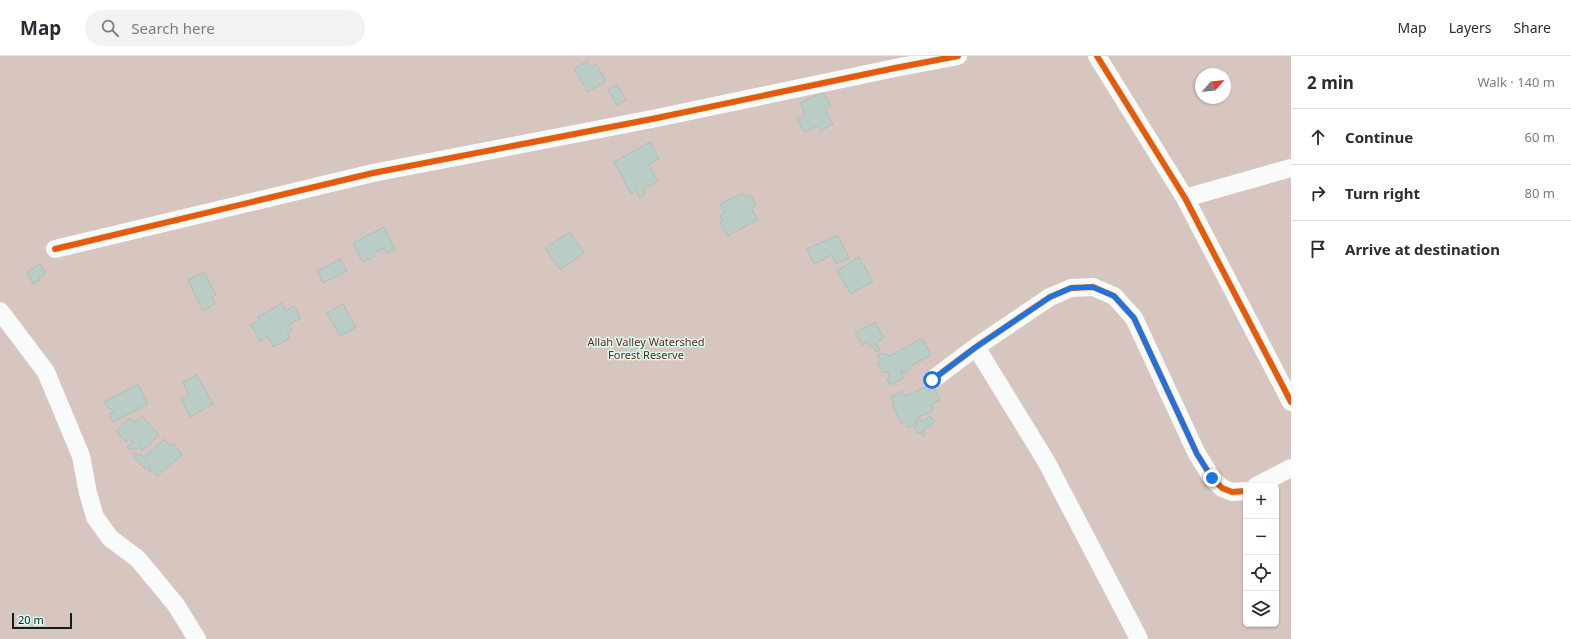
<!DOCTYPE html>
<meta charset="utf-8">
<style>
:root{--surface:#fff;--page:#f2f2f3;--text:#2b2b33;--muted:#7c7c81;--line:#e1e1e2}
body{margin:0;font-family:"Noto Sans",sans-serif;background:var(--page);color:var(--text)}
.controls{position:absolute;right:12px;bottom:12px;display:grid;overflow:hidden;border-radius:6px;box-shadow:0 1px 3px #0004}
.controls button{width:36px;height:36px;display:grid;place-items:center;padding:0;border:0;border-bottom:1px solid var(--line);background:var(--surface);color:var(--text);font:20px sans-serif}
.compass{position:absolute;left:1195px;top:12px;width:36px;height:36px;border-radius:50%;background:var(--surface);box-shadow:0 1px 3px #0004;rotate:63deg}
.scale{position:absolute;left:12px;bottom:10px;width:60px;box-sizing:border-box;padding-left:4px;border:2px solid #101f1b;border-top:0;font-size:11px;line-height:14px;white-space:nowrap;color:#101f1b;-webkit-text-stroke:3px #d6fdf0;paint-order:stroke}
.stop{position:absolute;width:12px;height:12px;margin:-9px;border:3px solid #1a73e8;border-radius:50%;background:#fff}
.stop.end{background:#1a73e8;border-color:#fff;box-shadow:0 1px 4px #0008}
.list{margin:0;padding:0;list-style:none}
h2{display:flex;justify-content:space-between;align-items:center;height:52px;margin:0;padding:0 16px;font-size:17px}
h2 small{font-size:13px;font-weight:400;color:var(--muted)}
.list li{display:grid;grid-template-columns:26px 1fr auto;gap:12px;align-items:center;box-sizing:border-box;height:56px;padding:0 16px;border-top:1px solid var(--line)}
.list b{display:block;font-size:15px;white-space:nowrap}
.list em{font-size:13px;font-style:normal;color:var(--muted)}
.icon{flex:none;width:22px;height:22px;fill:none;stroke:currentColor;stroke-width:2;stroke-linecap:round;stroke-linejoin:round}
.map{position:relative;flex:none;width:1291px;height:583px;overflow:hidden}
header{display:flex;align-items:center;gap:24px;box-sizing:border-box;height:56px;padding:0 20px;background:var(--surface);border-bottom:1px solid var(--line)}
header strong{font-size:19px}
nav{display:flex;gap:22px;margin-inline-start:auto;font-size:14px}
.search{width:280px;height:36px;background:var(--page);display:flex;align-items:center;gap:10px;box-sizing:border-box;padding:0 14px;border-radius:22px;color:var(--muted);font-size:15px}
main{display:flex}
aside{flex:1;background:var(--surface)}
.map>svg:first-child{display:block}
</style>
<header>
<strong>Map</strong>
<div class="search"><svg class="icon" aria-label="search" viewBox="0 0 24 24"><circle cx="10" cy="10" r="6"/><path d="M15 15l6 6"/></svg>Search here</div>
<nav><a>Map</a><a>Layers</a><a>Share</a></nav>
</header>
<main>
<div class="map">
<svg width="1291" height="583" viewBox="0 0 1291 583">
<rect width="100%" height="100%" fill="#d1e7e0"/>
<!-- green -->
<path fill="#d6c6bf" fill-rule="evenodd" d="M 0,0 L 1291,0 L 1291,583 L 0,583 ZM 1201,18 L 1225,18 L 1225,42 L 1201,42 ZM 1246,430 L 1276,430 L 1276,568 L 1246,568 Z"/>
<!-- building -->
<path fill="#baccc6" stroke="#aebeb9" d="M 587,5 L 591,11 L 596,8 L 606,25 L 588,36 L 574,13 Z
M 617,29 L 626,44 L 617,49 L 608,34 Z
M 823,36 L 831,50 L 825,53 L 833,68 L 820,75 L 817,70 L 804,76 L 797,63 L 805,59 L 800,47 Z
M 650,86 L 659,103 L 649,109 L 658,125 L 643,133 L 645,138 L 639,141 L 636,135 L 631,138 L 614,106 Z
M 742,137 L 745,141 L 750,138 L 756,149 L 751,152 L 758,164 L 727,180 L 720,166 L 723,165 L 720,160 L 725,157 L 720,148 Z
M 384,171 L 395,193 L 387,197 L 384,192 L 373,198 L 374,201 L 362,206 L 353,187 Z
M 570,176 L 584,197 L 560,214 L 545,192 Z
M 838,179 L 849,202 L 836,208 L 832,199 L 814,208 L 807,193 Z
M 859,201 L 873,225 L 851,238 L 837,215 Z
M 340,203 L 347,215 L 323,227 L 317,215 Z
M 40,208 L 46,217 L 38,222 L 40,224 L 33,228 L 27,216 Z
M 204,216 L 216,239 L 212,241 L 215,248 L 203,255 L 188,224 Z
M 282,247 L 286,255 L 294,250 L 301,262 L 289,269 L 292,275 L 287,278 L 290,282 L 273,291 L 267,280 L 260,285 L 251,269 L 259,264 L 258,261 Z
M 343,248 L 356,271 L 340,280 L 327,257 Z
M 875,266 L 884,282 L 876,287 L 880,294 L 876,296 L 872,290 L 870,291 L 867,286 L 862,289 L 855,277 Z
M 922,282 L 931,299 L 909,311 L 911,313 L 903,317 L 902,314 L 900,315 L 904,322 L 890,329 L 887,323 L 890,321 L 887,315 L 883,317 L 877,307 L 881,305 L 878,299 L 883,297 L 890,300 Z
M 197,319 L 213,348 L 190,361 L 181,343 L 189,339 L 183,326 Z
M 138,328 L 148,348 L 113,366 L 109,358 L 113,356 L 111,352 L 109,353 L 104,346 Z
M 925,331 L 927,335 L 934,332 L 940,344 L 931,349 L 933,354 L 916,363 L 913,369 L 908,372 L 905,365 L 901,367 L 892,349 L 894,348 L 891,341 L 902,335 L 905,340 Z
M 142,360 L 159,379 L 142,395 L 140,391 L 136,394 L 134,392 L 131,394 L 127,391 L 133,386 L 130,383 L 126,386 L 116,375 L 130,362 L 134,367 Z
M 930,360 L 935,366 L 923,374 L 926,378 L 923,380 L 920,376 L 918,377 L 914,371 L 917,369 L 916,366 L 920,363 L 922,366 Z
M 165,383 L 170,390 L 173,387 L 182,399 L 157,420 L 153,415 L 150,416 L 148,413 L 151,412 L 149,410 L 145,413 L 143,411 L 147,407 L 145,405 L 141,409 L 133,399 L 136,397 L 139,400 L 141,398 L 144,401 Z"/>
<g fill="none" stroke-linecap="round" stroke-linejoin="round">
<!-- street -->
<path stroke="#f8fbfa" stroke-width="18" d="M 1097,0 L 1185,142 L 1291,346
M 1185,142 L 1291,112
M 55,193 L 373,117 L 652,63 L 895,12 L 958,0
M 0,255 L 46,316 L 81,400 L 88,437 L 95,461 L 110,482 L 138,503 L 176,549 L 197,583
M 976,291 L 1046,405 L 1139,583
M 932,324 L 976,291 L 1050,241 L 1071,232 L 1093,231 L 1114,240 L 1134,262 L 1197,398 L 1212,422 L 1222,432 L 1232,436 L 1246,435
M 1256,430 L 1291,412"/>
<defs>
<path id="cycleway" d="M 1097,0 L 1185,142 L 1291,346
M 55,193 L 373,117 L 652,63 L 895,12 L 958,0
M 932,324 L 976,291 L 1050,241 L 1071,232 L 1093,231 L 1114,240 L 1134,262 L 1197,398 L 1212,422 L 1222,432 L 1232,436 L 1246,435"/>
</defs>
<!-- cycleway casing -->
<use href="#cycleway" stroke="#d6fdf0" stroke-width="8"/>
<!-- cycleway -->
<use href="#cycleway" stroke="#e8590c" stroke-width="6"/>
</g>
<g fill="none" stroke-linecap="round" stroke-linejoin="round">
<!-- route -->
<path stroke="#1a73e8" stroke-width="5" d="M 932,324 L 976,291 L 1050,241 L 1071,232 L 1093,231 L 1114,240 L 1134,262 L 1197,398 L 1212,422"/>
</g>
<g text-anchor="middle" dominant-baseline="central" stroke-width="3" stroke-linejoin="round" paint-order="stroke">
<!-- park labels -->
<g font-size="11" fill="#6c211b" stroke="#d6fdf0">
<text x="646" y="285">Allah Valley Watershed<tspan x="646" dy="13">Forest Reserve</tspan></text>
</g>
</g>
</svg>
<div class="controls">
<button>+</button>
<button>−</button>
<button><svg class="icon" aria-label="locate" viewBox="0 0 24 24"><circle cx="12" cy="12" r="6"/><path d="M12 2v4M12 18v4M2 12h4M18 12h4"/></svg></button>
<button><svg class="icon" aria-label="layers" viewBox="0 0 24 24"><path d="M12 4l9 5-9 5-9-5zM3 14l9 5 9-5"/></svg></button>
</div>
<svg class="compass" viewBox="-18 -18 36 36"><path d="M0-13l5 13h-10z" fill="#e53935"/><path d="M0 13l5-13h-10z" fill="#7c7c81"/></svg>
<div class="scale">20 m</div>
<div class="stop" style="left:932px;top:324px"></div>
<div class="stop end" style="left:1212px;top:422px"></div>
</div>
<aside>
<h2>2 min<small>Walk · 140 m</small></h2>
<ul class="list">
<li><svg class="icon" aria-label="ahead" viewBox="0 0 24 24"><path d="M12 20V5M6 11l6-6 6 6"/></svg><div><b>Continue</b></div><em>60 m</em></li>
<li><svg class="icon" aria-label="right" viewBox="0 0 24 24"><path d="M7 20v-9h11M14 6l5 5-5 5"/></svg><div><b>Turn right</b></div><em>80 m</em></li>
<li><svg class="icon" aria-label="arrive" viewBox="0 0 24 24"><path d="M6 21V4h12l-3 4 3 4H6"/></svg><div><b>Arrive at destination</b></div></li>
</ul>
</aside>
</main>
